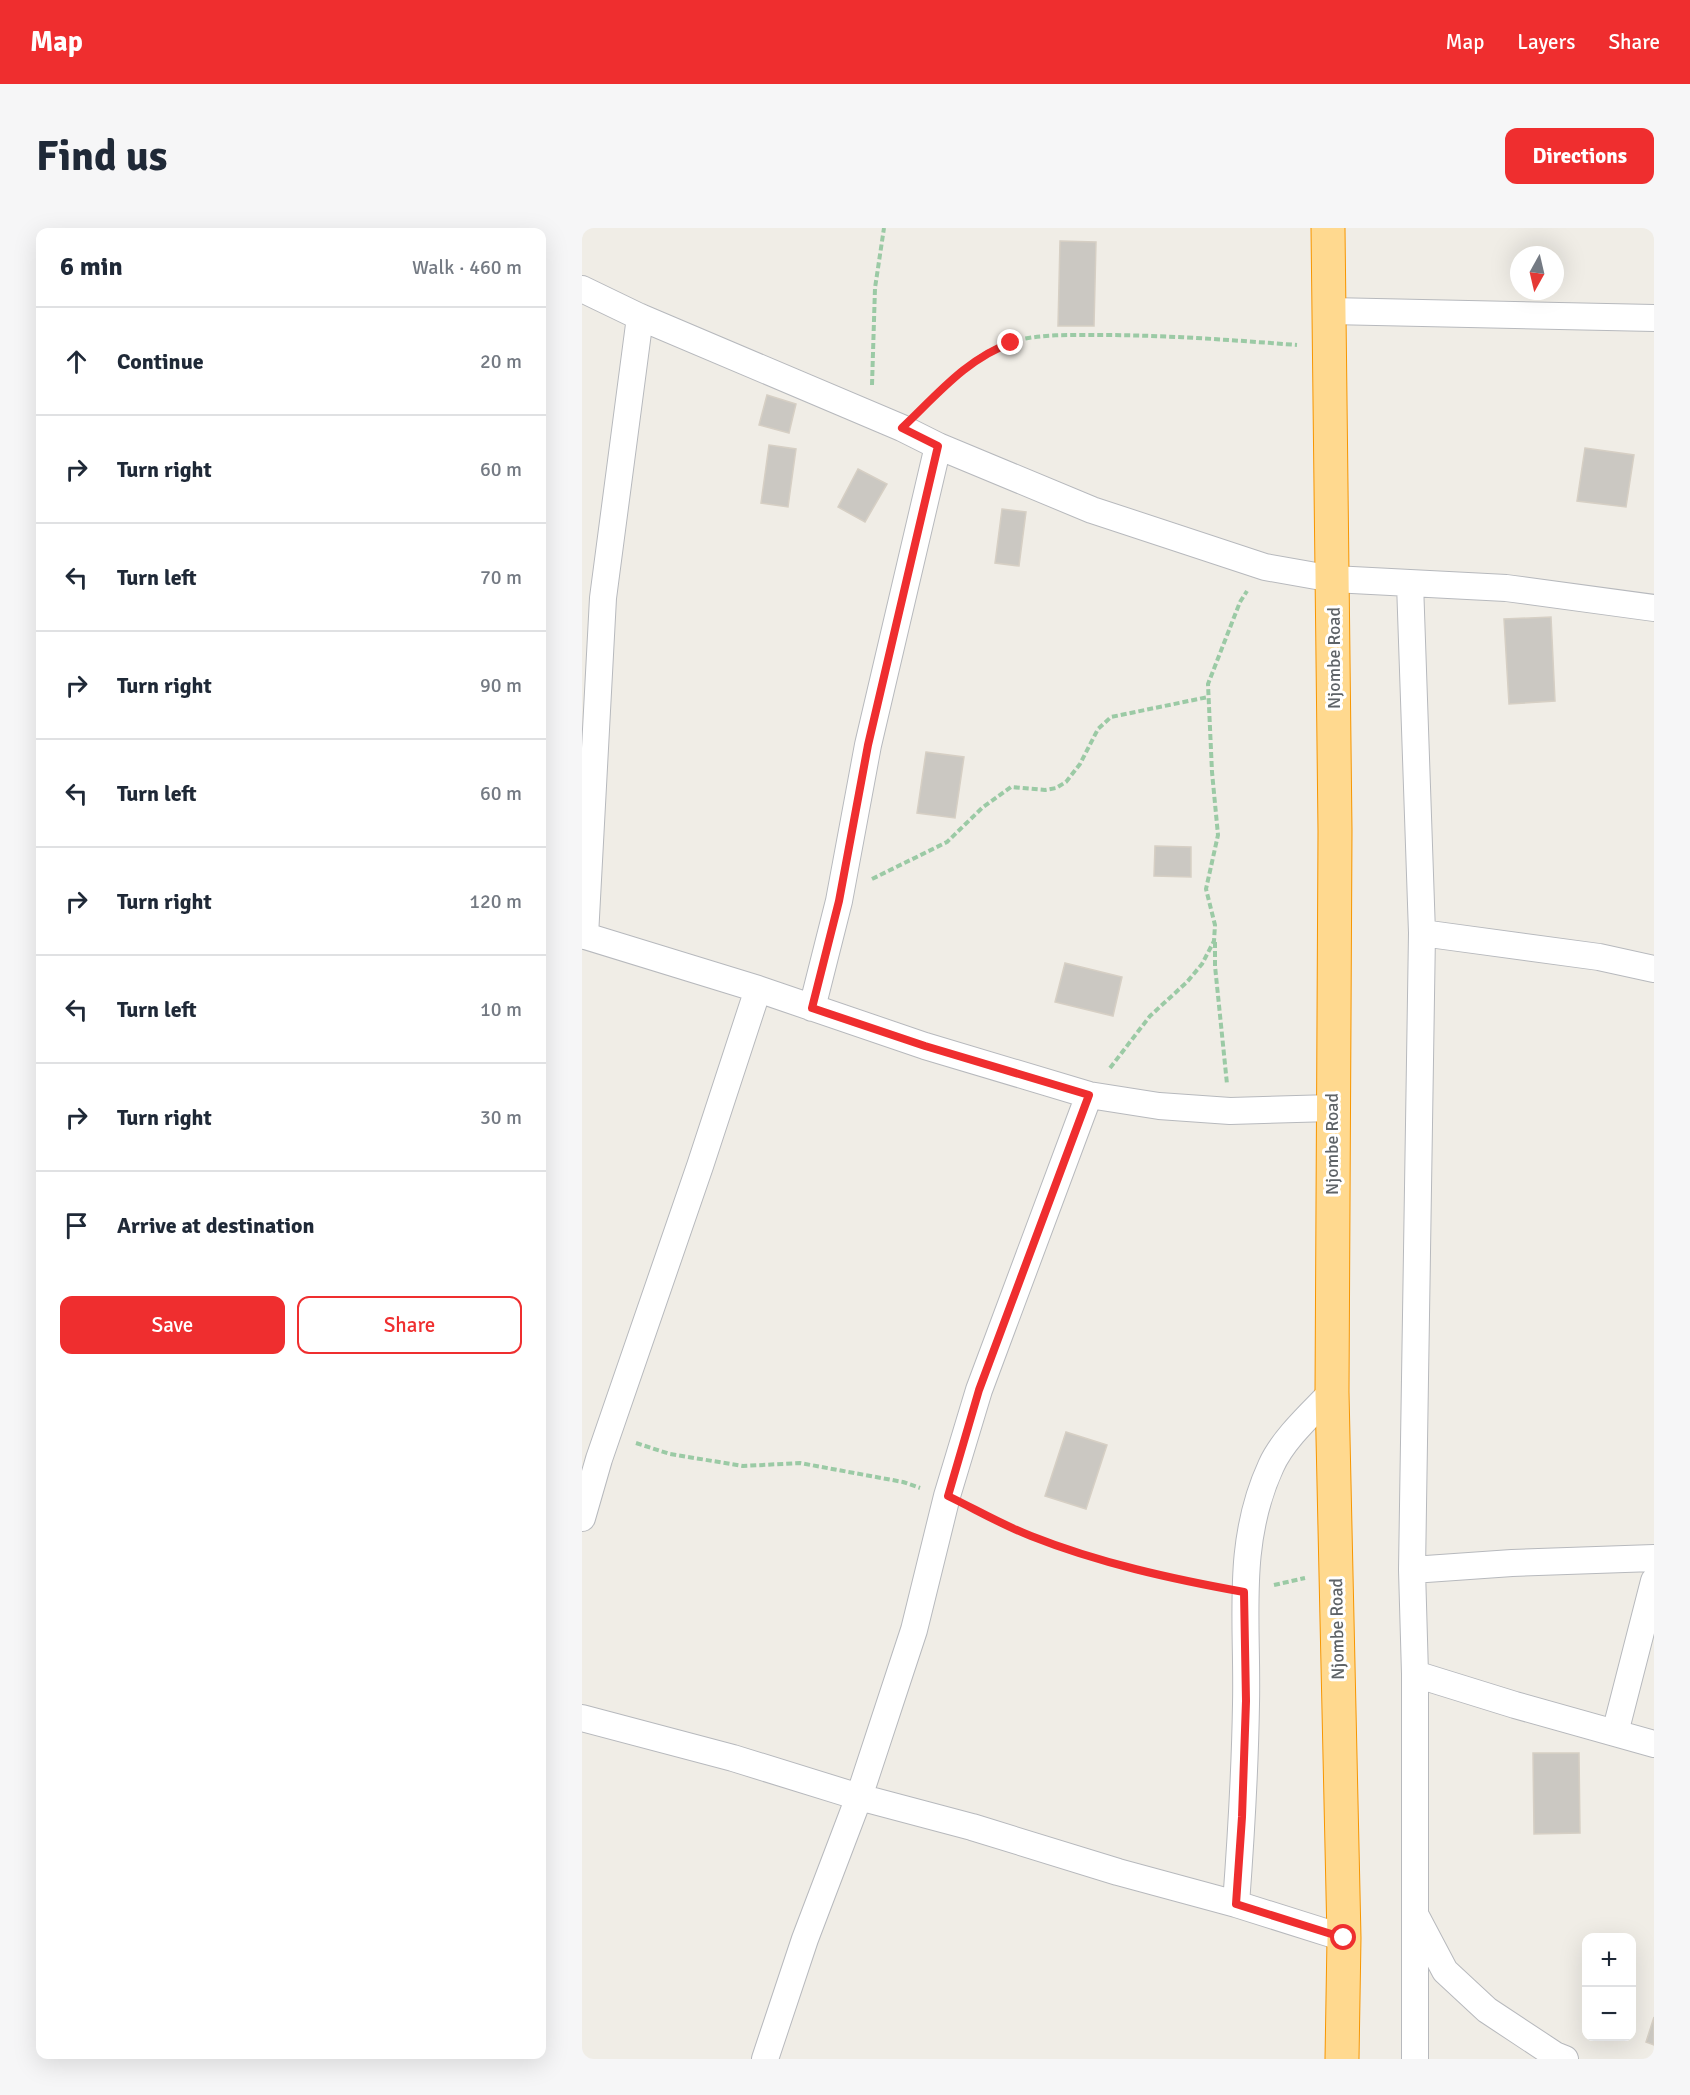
<!DOCTYPE html>
<meta charset="utf-8">
<style>
:root{--surface:#fff;--page:#f6f6f7;--text:#1f2937;--muted:#747a83;--line:#e0e1e3;--accent:#ef2e2f}
body{margin:0;font-family:Signika,sans-serif;background:var(--page);color:var(--text)}
.controls{position:absolute;right:18px;bottom:18px;display:grid;overflow:hidden;border-radius:12px;box-shadow:0 6px 24px #0002}
.controls button{width:54px;height:54px;display:grid;place-items:center;padding:0;border:0;border-bottom:2px solid var(--line);background:var(--surface);color:var(--text);font:30px sans-serif}
.compass{position:absolute;left:928px;top:18px;width:54px;height:54px;border-radius:50%;background:var(--surface);box-shadow:0 6px 24px #0002;rotate:188deg}
.stop{position:absolute;width:18px;height:18px;margin:-14px;border:4px solid #ef2e2f;border-radius:50%;background:#fff}
.stop.end{background:#ef2e2f;border-color:#fff;box-shadow:0 2px 6px #0008}
.list{margin:0;padding:0;list-style:none}
h2{display:flex;justify-content:space-between;align-items:center;height:78px;margin:0;padding:0 24px;font-size:26px}
h2 small{font-size:20px;font-weight:400;color:var(--muted)}
.list li{display:grid;grid-template-columns:39px 1fr auto;gap:18px;align-items:center;box-sizing:border-box;height:108px;padding:0 24px;border-top:2px solid var(--line)}
.list b{display:block;font-size:22px;white-space:nowrap}
.list em{font-size:20px;font-style:normal;color:var(--muted)}
.actions{display:flex;gap:12px;padding:18px 24px}
.actions a{flex:1;padding:14px 0;border:2px solid var(--accent);border-radius:12px;text-align:center;font-size:21px;color:var(--accent)}
.actions .main{background:var(--accent);color:#fff}
.icon{flex:none;width:33px;height:33px;fill:none;stroke:currentColor;stroke-width:2;stroke-linecap:round;stroke-linejoin:round}
.map{position:relative;flex:none;width:1072px;height:1831px;overflow:hidden;border-radius:12px}
header{display:flex;align-items:center;gap:36px;box-sizing:border-box;height:84px;padding:0 30px;background:var(--accent);color:#fff}
header strong{font-size:28px}
nav{display:flex;gap:33px;margin-inline-start:auto;font-size:21px}
.intro{display:flex;align-items:center;justify-content:space-between;box-sizing:border-box;height:144px;padding:0 36px}
h1{margin:0;font-size:42px}
.button{padding:15px 27px;border-radius:12px;background:var(--accent);color:#fff;font-size:21px;font-weight:700}
main{display:flex;gap:36px;padding:0 36px}
aside{flex:1;background:var(--surface);border-radius:12px;box-shadow:0 6px 24px #0002}
.map>svg:first-child{display:block}
</style>
<header>
<strong>Map</strong>
<nav><a>Map</a><a>Layers</a><a>Share</a></nav>
</header>
<div class="intro"><h1>Find us</h1><a class="button">Directions</a></div>
<main>
<aside>
<h2>6 min<small>Walk · 460 m</small></h2>
<ul class="list">
<li><svg class="icon" aria-label="ahead" viewBox="0 0 24 24"><path d="M12 20V5M6 11l6-6 6 6"/></svg><div><b>Continue</b></div><em>20 m</em></li>
<li><svg class="icon" aria-label="right" viewBox="0 0 24 24"><path d="M7 20v-9h11M14 6l5 5-5 5"/></svg><div><b>Turn right</b></div><em>60 m</em></li>
<li><svg class="icon" aria-label="left" viewBox="0 0 24 24"><path d="M17 20v-9H6M10 6l-5 5 5 5"/></svg><div><b>Turn left</b></div><em>70 m</em></li>
<li><svg class="icon" aria-label="right" viewBox="0 0 24 24"><path d="M7 20v-9h11M14 6l5 5-5 5"/></svg><div><b>Turn right</b></div><em>90 m</em></li>
<li><svg class="icon" aria-label="left" viewBox="0 0 24 24"><path d="M17 20v-9H6M10 6l-5 5 5 5"/></svg><div><b>Turn left</b></div><em>60 m</em></li>
<li><svg class="icon" aria-label="right" viewBox="0 0 24 24"><path d="M7 20v-9h11M14 6l5 5-5 5"/></svg><div><b>Turn right</b></div><em>120 m</em></li>
<li><svg class="icon" aria-label="left" viewBox="0 0 24 24"><path d="M17 20v-9H6M10 6l-5 5 5 5"/></svg><div><b>Turn left</b></div><em>10 m</em></li>
<li><svg class="icon" aria-label="right" viewBox="0 0 24 24"><path d="M7 20v-9h11M14 6l5 5-5 5"/></svg><div><b>Turn right</b></div><em>30 m</em></li>
<li><svg class="icon" aria-label="arrive" viewBox="0 0 24 24"><path d="M6 21V4h12l-3 4 3 4H6"/></svg><div><b>Arrive at destination</b></div></li>
</ul>
<div class="actions"><a class="main">Save</a><a>Share</a></div>
</aside>
<div class="map">
<svg width="1072" height="1831" viewBox="0 0 1072 1831">
<rect width="100%" height="100%" fill="#f0ede6"/>
<!-- building -->
<path fill="#cbc8c2" stroke="#d6cfc4" stroke-width="1.5" d="M 478,13 L 514,14 L 512,98 L 476,98 Z
M 185,167 L 214,176 L 207,205 L 177,197 Z
M 187,217 L 214,221 L 206,279 L 179,275 Z
M 1003,220 L 1052,227 L 1044,279 L 995,273 Z
M 276,241 L 305,256 L 283,294 L 256,279 Z
M 420,281 L 444,284 L 437,338 L 413,335 Z
M 969,389 L 973,473 L 927,476 L 922,391 Z
M 344,524 L 382,529 L 373,590 L 335,585 Z
M 573,618 L 609,619 L 609,649 L 572,648 Z
M 483,735 L 540,749 L 531,788 L 473,774 Z
M 484,1204 L 525,1217 L 504,1281 L 463,1268 Z
M 951,1525 L 997,1525 L 998,1605 L 952,1606 Z
M 1072,1789 L 1072,1817 L 1064,1814 Z"/>
<g fill="none" stroke-linecap="round" stroke-linejoin="round">
<defs>
<path id="street" d="M 0,61 L 58,89 L 320,200 L 356,218 L 510,282 L 683,339 L 751,351 L 924,360 L 1072,380
M 748,83 L 1072,90
M 828,355 L 840,705 L 830,1342 L 833,1446 L 833,1831
M 840,705 L 1017,729 L 1072,741
M 0,707 L 176,761 L 343,818 L 507,867 L 577,878 L 648,883 L 750,880
M 3,708 L 21,370 L 58,89
M 230,780 L 257,673 L 286,517 L 356,218
M 0,1290 L 17,1231 L 118,938 L 176,761
M 830,1342 L 930,1335 L 1072,1330
M 833,1446 L 933,1477 L 1072,1516
M 0,1490 L 151,1530 L 277,1569 L 390,1599 L 536,1644 L 654,1676 L 762,1710
M 1033,1505 L 1072,1353
M 654,1676 C 659,1609 663,1542 664,1476 C 666,1393 653,1316 689,1238 C 701,1211 730,1185 750,1164
M 835,1690 L 863,1743 L 905,1782 L 973,1827 L 983,1831
M 183,1831 L 223,1711 L 277,1569 L 332,1402 L 365,1268 L 397,1162 L 507,867"/>
<path id="highway" d="M 746,0 L 753,603 L 750,1164 L 762,1710 L 760,1831"/>
</defs>
<!-- street casing -->
<use href="#street" stroke="#b7b9bd" stroke-width="28"/>
<!-- highway casing -->
<use href="#highway" stroke="#f79600" stroke-width="35"/>
<!-- path -->
<path stroke="#9bcaa5" stroke-width="4" stroke-dasharray="6 3" stroke-linecap="butt" d="M 290,157 L 293,60 L 302,0
M 341,180 C 361,161 386,133 411,121 C 443,105 483,107 518,107 C 584,107 649,112 715,117
M 290,651 L 365,614 L 400,580 L 429,559 L 463,562 L 474,560 L 484,554 L 498,536 L 516,501 L 529,489 L 626,469
M 633,714 L 633,738 L 645,856
M 528,840 L 568,788 L 605,754 L 620,736 L 632,713 L 633,697 L 624,661 L 636,607 L 630,544 L 626,456 L 658,374 L 665,363
M 54,1215 L 88,1226 L 161,1238 L 218,1235 L 321,1254 L 338,1260
M 392,1281 C 410,1290 428,1299 446,1307 C 505,1332 572,1347 635,1359
M 692,1357 L 723,1350"/>
<!-- street -->
<use href="#street" stroke="#fff" stroke-width="26"/>
<!-- highway -->
<use href="#highway" stroke="#ffd98f" stroke-width="33"/>
</g>
<g fill="none" stroke-linecap="round" stroke-linejoin="round">
<!-- route -->
<path stroke="#ef2e2f" stroke-width="8" d="M 429,115 C 385,130 353,169 320,200 L 356,218 L 286,517 L 257,673 L 230,780 L 343,818 L 507,867 L 397,1162 L 366,1268 C 393,1281 420,1297 449,1308 C 517,1335 590,1351 662,1364 L 664,1473 L 660,1589 L 654,1676 L 762,1710"/>
</g>
<g text-anchor="middle" dominant-baseline="central" stroke-width="6" stroke-linejoin="round" paint-order="stroke">
<!-- street labels -->
<g font-size="18" fill="#5e6367" stroke="#fff">
<text transform="translate(752 430) rotate(-90)">Njombe Road</text>
<text transform="translate(750 916) rotate(-90)">Njombe Road</text>
<text transform="translate(755 1401) rotate(-91)">Njombe Road</text>
</g>
</g>
</svg>
<div class="controls">
<button>+</button>
<button>−</button>
</div>
<svg class="compass" viewBox="-18 -18 36 36"><path d="M0-13l5 13h-10z" fill="#e53935"/><path d="M0 13l5-13h-10z" fill="#747a83"/></svg>
<div class="stop" style="left:762px;top:1710px"></div>
<div class="stop end" style="left:429px;top:115px"></div>
</div>
</main>
